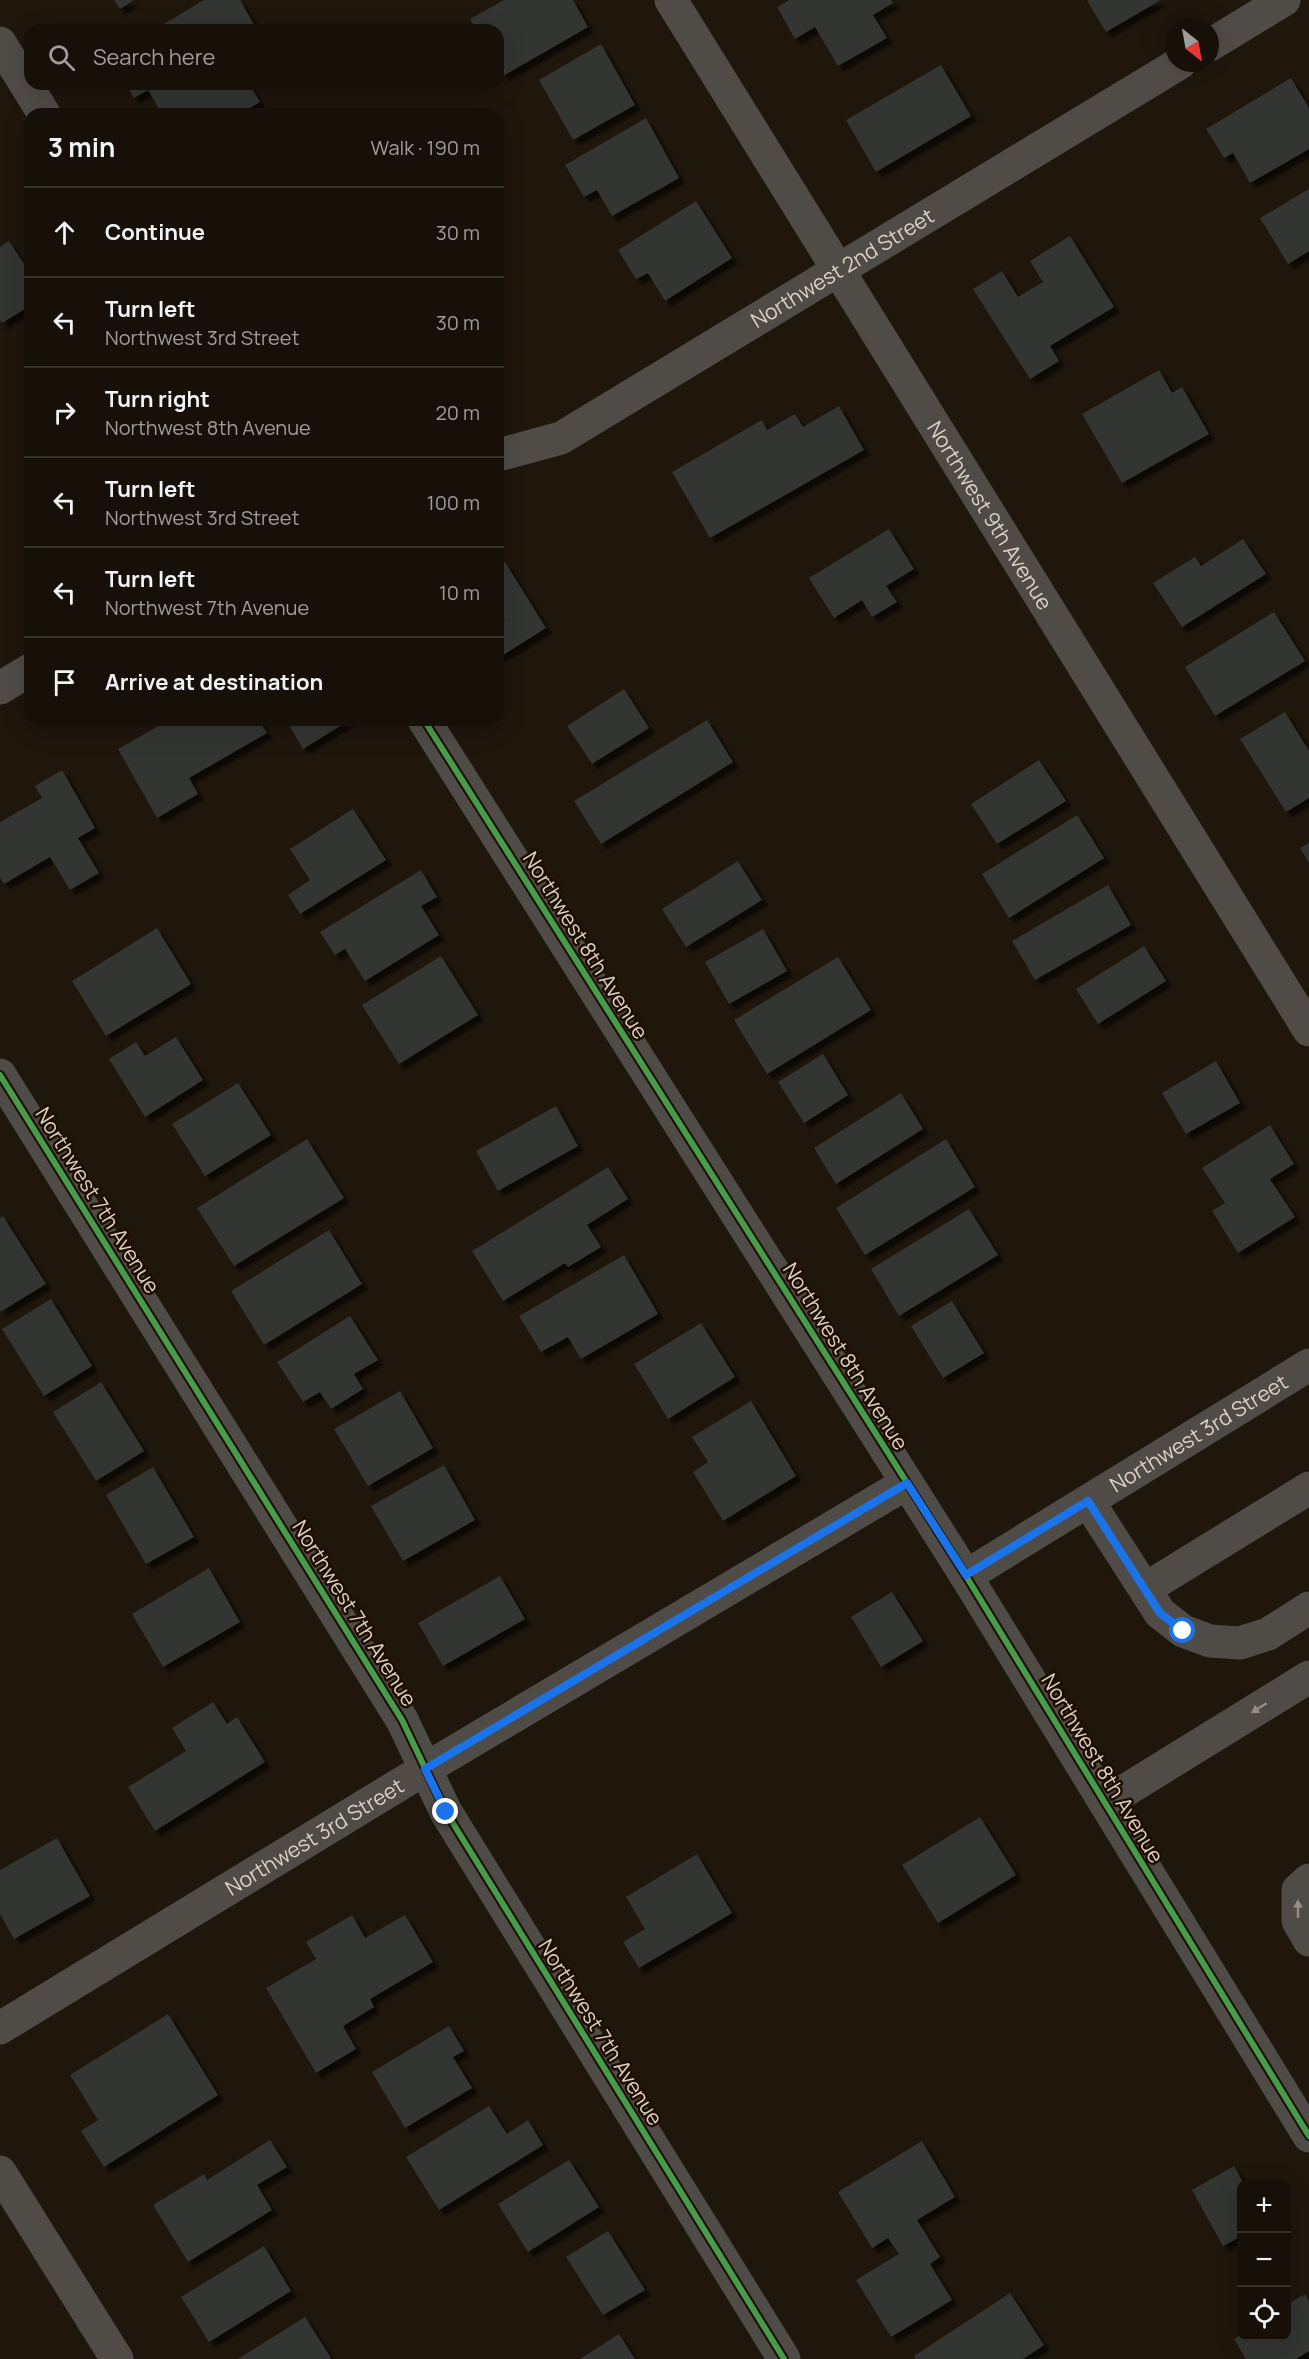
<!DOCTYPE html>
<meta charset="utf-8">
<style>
:root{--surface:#171009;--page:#201912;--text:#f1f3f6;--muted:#9e9d9c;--line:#36302a}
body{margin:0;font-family:Manrope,sans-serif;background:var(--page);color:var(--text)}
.controls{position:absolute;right:18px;bottom:18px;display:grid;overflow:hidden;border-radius:12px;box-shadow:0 6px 24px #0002}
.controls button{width:54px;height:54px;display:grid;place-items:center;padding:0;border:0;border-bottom:2px solid var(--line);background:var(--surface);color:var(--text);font:30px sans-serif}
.compass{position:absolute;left:1165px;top:18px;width:54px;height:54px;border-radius:50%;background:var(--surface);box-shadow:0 6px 24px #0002;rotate:149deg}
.stop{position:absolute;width:18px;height:18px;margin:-14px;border:4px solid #1a73e8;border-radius:50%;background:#fff}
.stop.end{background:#1a73e8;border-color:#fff;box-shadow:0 2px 6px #0008}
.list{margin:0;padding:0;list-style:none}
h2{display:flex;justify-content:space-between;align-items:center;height:78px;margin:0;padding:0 24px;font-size:26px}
h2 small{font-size:20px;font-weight:400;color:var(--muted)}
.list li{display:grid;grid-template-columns:39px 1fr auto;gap:18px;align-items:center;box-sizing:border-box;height:90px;padding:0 24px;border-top:2px solid var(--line)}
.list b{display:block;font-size:22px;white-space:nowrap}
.list p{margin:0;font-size:20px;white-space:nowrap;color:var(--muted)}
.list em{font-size:20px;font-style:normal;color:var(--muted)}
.icon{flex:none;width:33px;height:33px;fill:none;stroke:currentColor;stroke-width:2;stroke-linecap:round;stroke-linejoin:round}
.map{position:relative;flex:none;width:1309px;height:2359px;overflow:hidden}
.search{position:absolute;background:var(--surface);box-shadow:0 6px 24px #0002;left:24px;top:24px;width:480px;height:66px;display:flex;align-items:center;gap:15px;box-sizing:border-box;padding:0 21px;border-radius:18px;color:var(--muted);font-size:22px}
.panel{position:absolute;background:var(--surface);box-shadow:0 6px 24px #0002;left:24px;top:108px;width:480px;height:618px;border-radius:18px}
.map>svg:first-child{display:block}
</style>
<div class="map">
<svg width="1309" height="2359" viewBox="0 0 1309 2359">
<defs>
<filter id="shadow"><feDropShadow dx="5.5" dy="5.5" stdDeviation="1.5" flood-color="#0009"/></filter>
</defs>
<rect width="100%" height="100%" fill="#1f160c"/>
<!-- building -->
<path fill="#333430" filter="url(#shadow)" d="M 114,0 L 134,0 L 120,9 Z
M 204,0 L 240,0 L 257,30 L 154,30 Z
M 504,0 L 573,0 L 588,27 L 503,76 L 498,67 L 498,30 L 476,30 L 470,19 Z
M 789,0 L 891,0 L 893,3 L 873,15 L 887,38 L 838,66 L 815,27 L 795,39 L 777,7 Z
M 1089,0 L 1161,0 L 1106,32 L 1087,1 Z
M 601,44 L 635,105 L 573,140 L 539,80 Z
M 941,65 L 971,116 L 876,172 L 846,120 Z
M 1291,78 L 1309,108 L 1309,149 L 1250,183 L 1233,153 L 1224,158 L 1206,129 Z
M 126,84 L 249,84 L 260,102 L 240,114 L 162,114 L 148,90 L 134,98 Z
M 646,118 L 679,178 L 612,216 L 597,190 L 584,197 L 565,165 Z
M 1309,189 L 1309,251 L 1288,264 L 1260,218 Z
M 696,201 L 732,258 L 665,301 L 648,273 L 636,279 L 618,250 Z
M 1070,236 L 1114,307 L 1050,346 L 1059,361 L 1030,379 L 973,289 L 1002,271 L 1018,297 L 1043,282 L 1030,261 Z
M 9,241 L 30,273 L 30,306 L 2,323 L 0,320 L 0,247 Z
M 1159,370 L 1172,393 L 1182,387 L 1209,434 L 1122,483 L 1082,414 Z
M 839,406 L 864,450 L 710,538 L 672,472 L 762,420 L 767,430 L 795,414 L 803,427 Z
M 889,529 L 914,569 L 886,586 L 897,602 L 872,617 L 862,600 L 834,618 L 809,578 Z
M 1243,539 L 1266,574 L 1182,627 L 1153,583 L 1195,557 L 1201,566 Z
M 505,562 L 546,628 L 498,658 L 498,624 L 505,620 L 498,608 L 498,567 Z
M 1274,612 L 1305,661 L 1215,716 L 1185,667 Z
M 624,689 L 649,728 L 592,764 L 567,726 Z
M 1285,712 L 1309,751 L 1309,798 L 1286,812 L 1240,739 Z
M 169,720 L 259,720 L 267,733 L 189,778 L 198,794 L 157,818 L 118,749 Z
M 286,720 L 350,720 L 303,749 Z
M 707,720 L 733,762 L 601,844 L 574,801 Z
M 1039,760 L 1066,801 L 997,844 L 971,804 Z
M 62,770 L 95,828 L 78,838 L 99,873 L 70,890 L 50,857 L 4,884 L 0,877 L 0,822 L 42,798 L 35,786 Z
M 353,809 L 386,860 L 300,914 L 288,895 L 310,880 L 290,849 Z
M 1077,815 L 1104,858 L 1009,918 L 982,874 Z
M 1309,843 L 1309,863 L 1300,848 Z
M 738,861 L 762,900 L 686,947 L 662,909 Z
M 421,870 L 437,897 L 421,906 L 439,935 L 365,981 L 345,949 L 335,955 L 320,932 Z
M 1108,885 L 1131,925 L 1035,980 L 1012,941 Z
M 157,928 L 191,984 L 106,1036 L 72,981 Z
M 763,929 L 787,971 L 729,1004 L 705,962 Z
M 1144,946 L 1166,981 L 1098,1024 L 1076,989 Z
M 441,956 L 478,1015 L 399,1064 L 362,1005 Z
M 838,957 L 871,1010 L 767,1074 L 734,1020 Z
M 176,1037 L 203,1080 L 145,1117 L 109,1059 L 136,1042 L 145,1056 Z
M 823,1054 L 848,1095 L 804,1123 L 778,1082 Z
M 1216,1061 L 1240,1103 L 1186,1134 L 1162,1093 Z
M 238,1083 L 271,1135 L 205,1176 L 172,1124 Z
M 901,1093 L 923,1129 L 836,1184 L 814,1148 Z
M 556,1106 L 578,1146 L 498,1191 L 476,1151 Z
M 1270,1125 L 1294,1164 L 1270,1179 L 1295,1217 L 1238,1253 L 1212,1211 L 1225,1203 L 1202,1168 Z
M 307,1139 L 344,1198 L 234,1266 L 197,1208 Z
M 946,1139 L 975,1187 L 865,1255 L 836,1208 Z
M 608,1167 L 628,1199 L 587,1225 L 601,1247 L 568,1267 L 565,1263 L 503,1301 L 472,1251 Z
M 969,1209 L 998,1255 L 899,1316 L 871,1269 Z
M 3,1216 L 46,1284 L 0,1312 L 0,1218 Z
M 329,1230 L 362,1284 L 264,1345 L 231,1291 Z
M 624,1255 L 658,1314 L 581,1359 L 568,1337 L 541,1352 L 519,1316 Z
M 51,1299 L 92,1366 L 44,1396 L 2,1329 Z
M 952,1301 L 984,1353 L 943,1378 L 911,1326 Z
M 350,1316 L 378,1360 L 354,1374 L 363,1389 L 331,1409 L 320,1392 L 303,1402 L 277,1362 Z
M 701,1323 L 735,1377 L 668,1419 L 634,1364 Z
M 101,1382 L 144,1451 L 96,1481 L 53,1412 Z
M 400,1391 L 433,1448 L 368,1486 L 334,1429 Z
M 751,1401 L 796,1476 L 723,1521 L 693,1472 L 708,1462 L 692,1437 Z
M 444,1465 L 475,1520 L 403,1561 L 371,1506 Z
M 153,1467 L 194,1537 L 146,1564 L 106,1495 Z
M 209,1568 L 240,1622 L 163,1667 L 132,1614 Z
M 500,1576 L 525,1619 L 443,1666 L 418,1623 Z
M 892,1592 L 923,1641 L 881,1667 L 851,1617 Z
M 213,1702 L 227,1724 L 237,1717 L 265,1762 L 155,1831 L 128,1787 L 186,1751 L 172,1728 Z
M 980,1817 L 1016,1875 L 938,1923 L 902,1865 Z
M 57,1838 L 90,1896 L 14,1939 L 0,1914 L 0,1870 Z
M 697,1854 L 732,1913 L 639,1968 L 623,1942 L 645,1929 L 626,1897 Z
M 352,1915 L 365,1938 L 405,1915 L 433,1962 L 370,1999 L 374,2007 L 343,2026 L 356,2049 L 316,2073 L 266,1988 L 316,1959 L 306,1942 Z
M 168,2014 L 218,2095 L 104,2167 L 81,2131 L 98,2120 L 70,2075 Z
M 449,2026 L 464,2051 L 453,2057 L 472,2088 L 405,2128 L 372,2072 Z
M 489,2106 L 507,2134 L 528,2120 L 543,2145 L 439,2210 L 406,2157 Z
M 270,2140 L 287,2167 L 257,2185 L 272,2210 L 188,2262 L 153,2205 L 204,2174 L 207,2180 Z
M 922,2141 L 955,2197 L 917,2220 L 940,2257 L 930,2264 L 952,2300 L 891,2337 L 856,2280 L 899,2254 L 888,2238 L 872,2248 L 838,2192 Z
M 569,2160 L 599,2207 L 528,2252 L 498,2204 Z
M 1234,2166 L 1244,2184 L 1242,2184 L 1242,2236 L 1223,2246 L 1192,2190 Z
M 608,2231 L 645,2290 L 603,2315 L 566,2257 Z
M 264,2246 L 291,2291 L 209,2342 L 181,2297 Z
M 1010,2293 L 1044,2345 L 1023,2359 L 916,2359 L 914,2356 Z
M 1305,2294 L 1309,2301 L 1309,2351 L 1296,2359 L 1246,2359 L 1234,2339 L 1242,2334 L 1242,2336 L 1286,2336 L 1286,2305 Z
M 305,2317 L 331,2358 L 329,2359 L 238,2359 Z
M 619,2334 L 635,2359 L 580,2359 Z"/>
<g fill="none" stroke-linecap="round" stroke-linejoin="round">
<!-- minor -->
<g stroke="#4f4b47" stroke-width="33">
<path id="s1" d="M 671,0 L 1309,1030"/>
<path d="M 0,43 L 44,114"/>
<path d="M 1210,45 L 1284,0"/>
<path id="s2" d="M 498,455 L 561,438 L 1180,63"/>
<path d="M 0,688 L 30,670"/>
<path d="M 424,720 L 966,1576 L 1309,2136"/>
<path d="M 0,1075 L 402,1720 L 446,1812 L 784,2359"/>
<path d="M 1088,1501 L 1160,1613 L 1183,1631 L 1210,1641 L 1240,1643 L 1268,1634 L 1309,1608"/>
<path id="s3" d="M 966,1576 L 1309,1365"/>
<path d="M 1145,1589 L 1309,1488"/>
<path d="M 1105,1803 L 1309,1677"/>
<path d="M 1309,1880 L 1298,1890 L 1298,1921 L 1309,1940"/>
<path id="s4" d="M 0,2028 L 425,1769 L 907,1483"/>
<path d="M 0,2172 L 117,2359"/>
</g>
<defs>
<path id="cycleway" d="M 424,720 L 966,1576 L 1309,2136
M 0,1075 L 402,1720 L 446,1812 L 784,2359"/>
</defs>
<!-- cycleway casing -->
<use href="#cycleway" stroke="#1e0e00" stroke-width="10"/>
<!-- cycleway -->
<use href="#cycleway" stroke="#469c4c" stroke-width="6"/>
</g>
<!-- one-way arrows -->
<defs><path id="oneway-solid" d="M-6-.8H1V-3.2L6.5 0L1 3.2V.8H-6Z" transform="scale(1.5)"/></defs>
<g fill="#968e86">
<use href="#oneway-solid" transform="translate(1259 1708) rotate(148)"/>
<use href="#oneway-solid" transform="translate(1298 1909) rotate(-90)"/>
</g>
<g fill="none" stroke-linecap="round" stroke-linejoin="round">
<!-- route -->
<path stroke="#1a73e8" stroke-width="8" d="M 446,1812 L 425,1769 L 907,1483 L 966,1575 L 1088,1501 L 1160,1613 L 1183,1631"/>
</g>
<g text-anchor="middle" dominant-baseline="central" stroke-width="5" stroke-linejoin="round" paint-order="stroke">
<!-- street labels -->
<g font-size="21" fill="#ddd1c5" stroke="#1e0e00">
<text stroke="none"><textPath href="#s2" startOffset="394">Northwest 2nd Street</textPath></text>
<text stroke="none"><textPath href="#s1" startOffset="606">Northwest 9th Avenue</textPath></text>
<text transform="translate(586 945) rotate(58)">Northwest 8th Avenue</text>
<text transform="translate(98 1200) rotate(58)">Northwest 7th Avenue</text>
<text transform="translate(846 1356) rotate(58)">Northwest 8th Avenue</text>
<text stroke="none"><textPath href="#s3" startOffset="273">Northwest 3rd Street</textPath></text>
<text transform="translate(355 1613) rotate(58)">Northwest 7th Avenue</text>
<text transform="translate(1103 1768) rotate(59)">Northwest 8th Avenue</text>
<text stroke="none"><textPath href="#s4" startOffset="368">Northwest 3rd Street</textPath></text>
<text transform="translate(601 2032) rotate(58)">Northwest 7th Avenue</text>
</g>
</g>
</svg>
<div class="controls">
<button>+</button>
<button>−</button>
<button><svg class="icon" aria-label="locate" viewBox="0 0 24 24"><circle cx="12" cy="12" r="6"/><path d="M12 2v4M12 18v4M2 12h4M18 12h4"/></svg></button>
</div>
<svg class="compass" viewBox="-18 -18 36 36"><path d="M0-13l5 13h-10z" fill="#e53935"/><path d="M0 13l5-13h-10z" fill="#9e9d9c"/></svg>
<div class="stop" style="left:1183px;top:1631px"></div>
<div class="stop end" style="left:446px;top:1812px"></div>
<div class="search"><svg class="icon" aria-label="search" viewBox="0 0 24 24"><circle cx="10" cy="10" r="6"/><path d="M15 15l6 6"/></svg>Search here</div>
<section class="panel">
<h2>3 min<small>Walk · 190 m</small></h2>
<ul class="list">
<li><svg class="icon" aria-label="ahead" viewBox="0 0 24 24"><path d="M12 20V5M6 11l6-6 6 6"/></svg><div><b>Continue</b></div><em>30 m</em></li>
<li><svg class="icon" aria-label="left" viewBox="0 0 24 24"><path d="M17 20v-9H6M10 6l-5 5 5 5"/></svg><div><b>Turn left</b><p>Northwest 3rd Street</p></div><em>30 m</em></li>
<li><svg class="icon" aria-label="right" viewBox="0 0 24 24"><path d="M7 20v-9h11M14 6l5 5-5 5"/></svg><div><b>Turn right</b><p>Northwest 8th Avenue</p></div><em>20 m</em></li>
<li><svg class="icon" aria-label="left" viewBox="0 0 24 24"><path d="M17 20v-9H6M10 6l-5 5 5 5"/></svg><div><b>Turn left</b><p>Northwest 3rd Street</p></div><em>100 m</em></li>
<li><svg class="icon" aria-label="left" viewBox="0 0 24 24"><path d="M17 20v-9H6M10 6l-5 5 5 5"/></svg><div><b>Turn left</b><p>Northwest 7th Avenue</p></div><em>10 m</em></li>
<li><svg class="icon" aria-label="arrive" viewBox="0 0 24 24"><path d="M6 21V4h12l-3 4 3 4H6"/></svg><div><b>Arrive at destination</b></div></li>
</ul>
</section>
</div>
